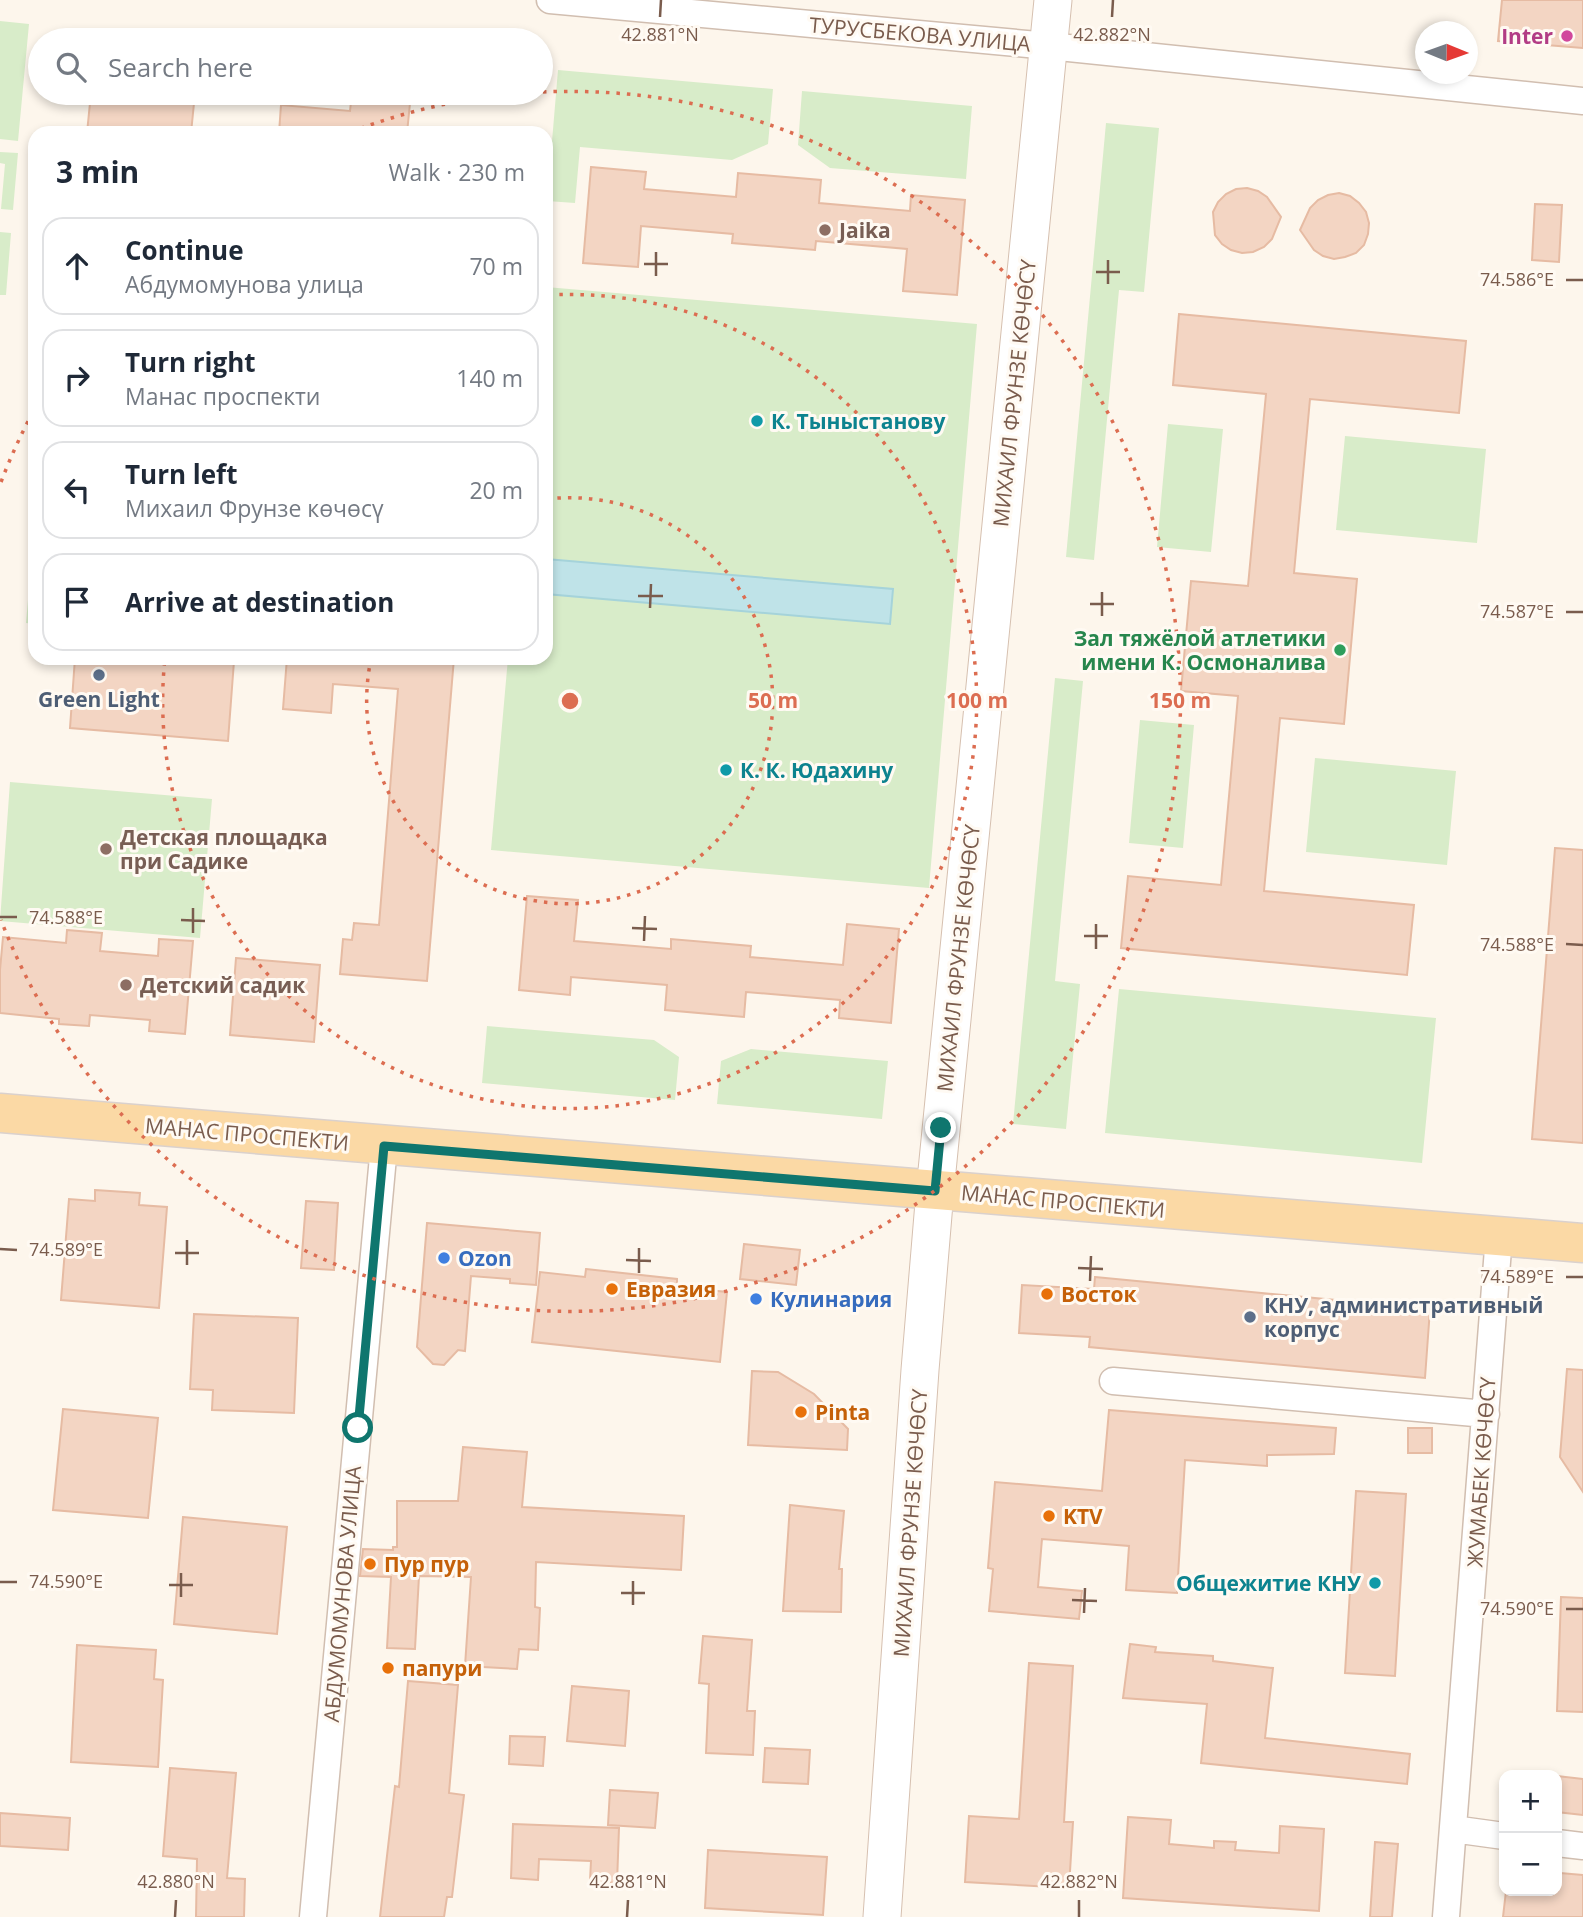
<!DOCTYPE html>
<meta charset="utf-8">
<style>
:root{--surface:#fff;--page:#f2f2f3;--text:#1f2937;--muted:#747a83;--line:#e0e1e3}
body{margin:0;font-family:"Open Sans",sans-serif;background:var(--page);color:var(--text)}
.controls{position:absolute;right:21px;bottom:21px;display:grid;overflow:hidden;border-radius:14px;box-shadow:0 4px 10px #0003}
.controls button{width:63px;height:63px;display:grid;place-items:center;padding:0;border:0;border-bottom:2px solid var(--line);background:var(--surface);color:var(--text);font:35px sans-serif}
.compass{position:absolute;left:1415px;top:21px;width:63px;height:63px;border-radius:50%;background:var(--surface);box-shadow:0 4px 10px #0003;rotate:91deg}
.stop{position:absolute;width:21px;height:21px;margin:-16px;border:5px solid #0f766e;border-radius:50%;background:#fff}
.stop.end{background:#0f766e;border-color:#fff;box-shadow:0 2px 7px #0008}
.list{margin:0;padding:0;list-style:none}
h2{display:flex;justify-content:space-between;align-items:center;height:91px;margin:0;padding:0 28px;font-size:30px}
h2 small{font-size:23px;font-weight:400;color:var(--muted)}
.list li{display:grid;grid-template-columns:46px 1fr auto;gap:21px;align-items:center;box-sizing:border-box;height:98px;margin:0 14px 14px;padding:0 14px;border:2px solid var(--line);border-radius:21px}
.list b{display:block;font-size:26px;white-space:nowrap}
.list p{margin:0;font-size:23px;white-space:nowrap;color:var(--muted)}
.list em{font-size:23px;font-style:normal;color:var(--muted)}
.icon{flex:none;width:38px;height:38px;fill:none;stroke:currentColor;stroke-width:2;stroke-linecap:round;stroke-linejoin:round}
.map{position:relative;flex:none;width:1583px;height:1917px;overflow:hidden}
.search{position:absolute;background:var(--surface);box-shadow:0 4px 10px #0003;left:28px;top:28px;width:525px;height:77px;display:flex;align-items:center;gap:18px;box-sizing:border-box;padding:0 24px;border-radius:38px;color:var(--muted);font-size:26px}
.panel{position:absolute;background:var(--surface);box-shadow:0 4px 10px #0003;left:28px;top:126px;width:525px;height:539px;border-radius:21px}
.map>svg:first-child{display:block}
</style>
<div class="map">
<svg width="1583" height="1917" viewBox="0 0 1583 1917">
<rect width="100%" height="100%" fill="#fdf6ec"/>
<!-- green -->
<path fill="#d8ecc9" d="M 0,21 L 29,24 L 18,141 L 0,139 Z
M 558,70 L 773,89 L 768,144 L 732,160 L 580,147 L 575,203 L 547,201 Z
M 802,91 L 972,106 L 966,179 L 830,168 L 798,145 Z
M 1106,123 L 1159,128 L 1144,292 L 1119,290 L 1094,560 L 1066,557 Z
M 0,152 L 18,153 L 13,210 L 1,209 L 5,164 L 0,163 Z
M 0,232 L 11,233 L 6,295 L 0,295 Z
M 546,287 L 977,324 L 929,888 L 491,850 L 508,658 L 546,658 Z
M 1168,424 L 1223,429 L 1211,552 L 1157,547 Z
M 1345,436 L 1486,449 L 1477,543 L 1336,530 Z
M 29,588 L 35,588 L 35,624 L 26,623 Z
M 1055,678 L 1083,681 L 1055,981 L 1080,984 L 1066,1129 L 1013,1124 Z
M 1140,720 L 1194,725 L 1183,848 L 1129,843 Z
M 1315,758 L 1456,771 L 1447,865 L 1306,852 Z
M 10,782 L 212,799 L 200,938 L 0,921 Z
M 1119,989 L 1436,1018 L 1422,1163 L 1105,1133 Z
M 487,1026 L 654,1040 L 679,1057 L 675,1100 L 482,1083 Z
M 751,1049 L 888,1061 L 882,1119 L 717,1104 L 721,1061 Z"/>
<!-- water -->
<path fill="#bfe3e8" stroke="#a5d3da" stroke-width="2" d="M 546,559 L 893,589 L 890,624 L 546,594 Z"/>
<!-- building -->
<path fill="#f3d5c3" stroke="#e6bba3" stroke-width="2" d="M 1502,0 L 1583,0 L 1583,48 L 1498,41 Z
M 91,93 L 195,93 L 191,133 L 87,133 Z
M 352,93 L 411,93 L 407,133 L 279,133 L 281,105 L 350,111 Z
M 591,167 L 646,172 L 644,189 L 736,197 L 738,173 L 821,180 L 819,203 L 910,211 L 911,195 L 965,200 L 957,295 L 903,291 L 907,249 L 816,241 L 815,250 L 732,243 L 733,234 L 641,226 L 638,267 L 583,263 Z
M 1247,188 L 1258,191 L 1267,197 L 1281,217 L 1272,239 L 1264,247 L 1253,252 L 1242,253 L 1231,250 L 1222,244 L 1215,235 L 1213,212 L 1218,202 L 1226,194 L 1236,189 Z
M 1339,193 L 1350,196 L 1359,203 L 1366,212 L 1369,223 L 1368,234 L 1364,245 L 1356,253 L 1345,257 L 1334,259 L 1323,256 L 1314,250 L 1300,230 L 1310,208 L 1318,200 L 1328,195 Z
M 1535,204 L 1562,205 L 1559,262 L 1532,260 Z
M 1179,314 L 1466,341 L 1459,413 L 1310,399 L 1294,573 L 1357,579 L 1344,724 L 1280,718 L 1264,891 L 1414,905 L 1407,975 L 1121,948 L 1128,876 L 1221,885 L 1238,696 L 1181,691 L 1186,635 L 1191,581 L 1248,586 L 1266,394 L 1173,385 Z
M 75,658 L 198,658 L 234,661 L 228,741 L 70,728 Z
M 287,658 L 454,658 L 427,981 L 340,974 L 343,939 L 352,940 L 354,923 L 379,925 L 398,689 L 333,684 L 331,713 L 283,709 Z
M 1555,848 L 1583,850 L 1583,1143 L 1532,1139 Z
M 527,896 L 578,900 L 574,941 L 671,949 L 671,939 L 751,946 L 750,957 L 843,965 L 847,924 L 899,929 L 891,1023 L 839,1018 L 840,1000 L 746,992 L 744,1017 L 665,1010 L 667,985 L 571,977 L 570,995 L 519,990 Z
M 67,930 L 102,933 L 100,951 L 158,956 L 159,939 L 193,941 L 185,1034 L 149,1031 L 150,1020 L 90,1015 L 89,1026 L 59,1024 L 59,1019 L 0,1013 L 0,970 L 3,937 L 66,943 Z
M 236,958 L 320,965 L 314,1042 L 230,1035 Z
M 95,1190 L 140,1193 L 139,1205 L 167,1207 L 159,1308 L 61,1300 L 69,1199 L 95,1201 Z
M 306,1201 L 338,1203 L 334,1270 L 301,1268 Z
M 427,1223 L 540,1233 L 536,1285 L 510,1283 L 510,1279 L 471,1276 L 465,1351 L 458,1350 L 444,1365 L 433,1364 L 417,1347 Z
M 744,1244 L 800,1250 L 796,1285 L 740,1279 Z
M 586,1269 L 677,1279 L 677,1287 L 727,1292 L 720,1362 L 532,1342 L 540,1272 L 585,1277 Z
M 1095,1277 L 1430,1309 L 1425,1378 L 1089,1347 L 1090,1337 L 1019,1333 L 1022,1285 L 1094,1289 Z
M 194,1314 L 298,1318 L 294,1413 L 212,1410 L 213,1390 L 190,1389 Z
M 1567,1369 L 1583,1370 L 1583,1492 L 1560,1457 Z
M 752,1371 L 778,1372 L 814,1394 L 848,1429 L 847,1450 L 748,1445 Z
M 63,1409 L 158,1418 L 148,1518 L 53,1510 Z
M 1109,1410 L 1336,1428 L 1334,1454 L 1267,1455 L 1267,1466 L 1185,1460 L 1177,1593 L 1126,1590 L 1129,1546 L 1042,1539 L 1038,1587 L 1082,1591 L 1079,1619 L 989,1611 L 993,1569 L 988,1568 L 995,1482 L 1102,1491 Z
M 1408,1428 L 1432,1428 L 1432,1453 L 1408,1453 Z
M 463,1447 L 527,1452 L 522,1507 L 684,1516 L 681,1570 L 536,1562 L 535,1607 L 540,1608 L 538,1650 L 519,1649 L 517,1669 L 465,1666 L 471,1577 L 419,1576 L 415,1649 L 387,1648 L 391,1577 L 360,1576 L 363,1549 L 393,1550 L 393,1547 L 397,1547 L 397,1501 L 458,1501 Z
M 1356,1491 L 1406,1494 L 1395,1676 L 1345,1673 Z
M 790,1505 L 844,1511 L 839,1569 L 842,1569 L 841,1612 L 783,1611 Z
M 183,1517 L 287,1527 L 277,1634 L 174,1624 Z
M 1561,1597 L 1583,1598 L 1583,1712 L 1557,1711 Z
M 703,1636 L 752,1640 L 747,1711 L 755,1711 L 753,1755 L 706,1753 L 709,1684 L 699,1683 Z
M 1130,1644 L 1156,1647 L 1155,1652 L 1213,1656 L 1213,1661 L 1273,1668 L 1265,1738 L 1410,1754 L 1407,1784 L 1201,1763 L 1207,1704 L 1123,1698 Z
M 77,1645 L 156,1650 L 154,1679 L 163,1680 L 158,1767 L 71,1762 Z
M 1029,1663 L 1073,1666 L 1064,1822 L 1073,1822 L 1069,1888 L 965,1882 L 969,1816 L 1019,1819 Z
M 408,1681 L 458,1685 L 449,1793 L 464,1795 L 452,1897 L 447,1897 L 444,1917 L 380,1917 L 395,1786 L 399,1787 Z
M 572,1686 L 629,1691 L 625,1746 L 567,1741 Z
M 510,1736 L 545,1737 L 543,1766 L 509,1764 Z
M 765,1748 L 810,1750 L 808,1784 L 763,1782 Z
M 170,1768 L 236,1773 L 227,1878 L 245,1879 L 244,1917 L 196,1917 L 197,1859 L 163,1856 Z
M 1557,1776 L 1583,1779 L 1583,1815 L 1557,1812 Z
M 610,1790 L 658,1793 L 655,1828 L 608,1825 Z
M 0,1813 L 70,1818 L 68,1850 L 0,1846 Z
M 1128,1817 L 1171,1820 L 1169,1844 L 1214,1848 L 1214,1841 L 1236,1842 L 1235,1850 L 1279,1853 L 1280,1826 L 1324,1829 L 1319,1911 L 1123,1898 Z
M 513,1824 L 619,1828 L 617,1883 L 590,1881 L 591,1861 L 539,1859 L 538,1880 L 511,1878 Z
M 1375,1842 L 1398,1844 L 1392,1917 L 1370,1917 Z
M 708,1850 L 827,1857 L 823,1915 L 705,1908 Z
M 1560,1873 L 1583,1875 L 1583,1917 L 1503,1917 L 1506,1891 L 1558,1891 Z"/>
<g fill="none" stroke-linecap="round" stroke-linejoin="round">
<defs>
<path id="minor" d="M 550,0 L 1049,46 L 1583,101
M 1113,1381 L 1486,1414
M 1453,1829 L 1504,1836
M 1557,1843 L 1583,1846
M 313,1917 L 384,1146
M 1446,1917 L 1499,1236"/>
<path id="secondary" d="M 882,1917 L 920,1370 L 935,1191 L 1053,0"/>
<path id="primary" d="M 0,1113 L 1583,1243"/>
</defs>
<!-- minor casing -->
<use href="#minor" stroke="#d1beb0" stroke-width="29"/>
<!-- secondary casing -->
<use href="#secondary" stroke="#d6c0b0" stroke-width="39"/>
<!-- primary casing -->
<use href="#primary" stroke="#dad1cd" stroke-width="41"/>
<!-- minor -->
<use href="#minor" stroke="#fff" stroke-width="26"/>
<!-- secondary -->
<use href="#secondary" stroke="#fff" stroke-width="37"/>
<!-- primary -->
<use href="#primary" stroke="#fbd9a5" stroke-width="38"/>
</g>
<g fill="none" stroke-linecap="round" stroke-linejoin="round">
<!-- route -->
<path stroke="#0f766e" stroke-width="9" d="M 358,1428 L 384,1146 L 935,1191 L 941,1128"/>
</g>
<!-- ticks -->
<path fill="none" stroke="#7a5c4d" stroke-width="2.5" d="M 660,17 L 661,0M 1112,17 L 1113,0M 644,264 L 668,264M 1096,272 L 1120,272M 656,276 L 656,252M 1566,280 L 1583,280M 1108,284 L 1108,260M 638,596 L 663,596M 1090,604 L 1114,604M 650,608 L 651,584M 1566,612 L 1583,612M 1102,616 L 1102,592M 0,917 L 17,917M 181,920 L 205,921M 632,928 L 657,929M 193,933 L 193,908M 1084,936 L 1108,936M 644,941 L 645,916M 1566,944 L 1583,945M 1096,949 L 1096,924M 0,1249 L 17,1250M 175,1253 L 199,1253M 626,1260 L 651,1261M 187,1265 L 187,1240M 1078,1268 L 1103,1269M 639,1273 L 639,1248M 1566,1277 L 1583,1277M 1090,1281 L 1091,1256M 0,1582 L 17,1582M 169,1585 L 193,1585M 621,1593 L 645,1593M 181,1597 L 181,1573M 1072,1600 L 1097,1601M 633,1605 L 633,1581M 1566,1609 L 1583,1609M 1084,1613 L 1085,1588M 175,1917 L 176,1900M 627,1917 L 628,1900M 1079,1917 L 1079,1900"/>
<!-- distance rings -->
<g fill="none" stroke="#dc6d51" stroke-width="3.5" stroke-dasharray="3.5 7">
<path d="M547 499A203 203 0 1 1 371 659"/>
<path d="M549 295A407 407 0 1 1 165 658"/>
<path d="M1 482A610 610 0 0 1 34 410M351 132A610 610 0 0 1 522 93M543 92A610 610 0 1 1 1 920"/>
</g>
<!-- markers -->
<circle fill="#d1479c" stroke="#fffaf3" stroke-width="2.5" cx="1567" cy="36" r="7"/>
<g fill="#8d6e63" stroke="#fffaf3" stroke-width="2.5">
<circle cx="825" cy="230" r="7"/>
<circle cx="106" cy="849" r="7"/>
<circle cx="126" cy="985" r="7"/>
</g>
<g fill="#0f9aa8" stroke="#fffaf3" stroke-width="2.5">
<circle cx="757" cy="421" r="7"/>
<circle cx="726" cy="770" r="7"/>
<circle cx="1375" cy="1583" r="7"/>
</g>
<circle fill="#2e9e5b" stroke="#fffaf3" stroke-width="2.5" cx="1340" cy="650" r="7"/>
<g fill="#5c6f8a" stroke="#fffaf3" stroke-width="2.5">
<circle cx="99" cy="675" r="7"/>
<circle cx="1250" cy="1317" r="7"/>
</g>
<g fill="#3f7fe0" stroke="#fffaf3" stroke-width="2.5">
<circle cx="444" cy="1258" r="7"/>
<circle cx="756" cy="1299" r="7"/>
</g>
<g fill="#e8710a" stroke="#fffaf3" stroke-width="2.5">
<circle cx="612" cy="1289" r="7"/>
<circle cx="1047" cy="1294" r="7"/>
<circle cx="801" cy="1412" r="7"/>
<circle cx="1049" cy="1516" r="7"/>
<circle cx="370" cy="1564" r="7"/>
<circle cx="388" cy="1668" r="7"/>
</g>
<g text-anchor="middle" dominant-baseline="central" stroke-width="6" stroke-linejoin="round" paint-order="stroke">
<!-- street labels -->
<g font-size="21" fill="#7a5c4d" stroke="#fffaf3">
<text transform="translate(920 34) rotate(5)">ТУРУСБЕКОВА УЛИЦА</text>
<text transform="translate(1014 393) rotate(-84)">МИХАИЛ ФРУНЗЕ КӨЧӨСҮ</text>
<text transform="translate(958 958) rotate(-84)">МИХАИЛ ФРУНЗЕ КӨЧӨСҮ</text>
<text transform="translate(247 1134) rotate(5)">МАНАС ПРОСПЕКТИ</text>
<text transform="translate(1063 1201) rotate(5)">МАНАС ПРОСПЕКТИ</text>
<text transform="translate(1481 1472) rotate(-86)">ЖУМАБЕК КӨЧӨСҮ</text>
<text transform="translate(910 1523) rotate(-86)">МИХАИЛ ФРУНЗЕ КӨЧӨСҮ</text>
<text transform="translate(342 1594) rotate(-85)">АБДУМОМУНОВА УЛИЦА</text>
</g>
<!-- hotel labels -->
<g font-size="21" font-weight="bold" fill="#b23c85" stroke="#fffaf3" text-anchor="end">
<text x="1553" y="36">Inter</text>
</g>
<!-- education labels -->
<g font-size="21" font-weight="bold" fill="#785e54" stroke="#fffaf3" text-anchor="start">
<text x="839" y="230">Jaika</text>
<text x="120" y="837">Детская площадка<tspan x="120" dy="24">при Садике</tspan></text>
<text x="140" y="985">Детский садик</text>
</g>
<!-- culture labels -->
<g font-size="21" font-weight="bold" fill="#0d838f" stroke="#fffaf3" text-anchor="start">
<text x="771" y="421">К. Тыныстанову</text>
<text x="740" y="770">К. К. Юдахину</text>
<text x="1361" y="1583" text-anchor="end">Общежитие КНУ</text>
</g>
<!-- leisure labels -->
<g font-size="21" font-weight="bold" fill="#27864d" stroke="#fffaf3" text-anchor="end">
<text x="1326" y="638">Зал тяжёлой атлетики<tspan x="1326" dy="24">имени К. Осмоналива</tspan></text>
</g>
<!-- service labels -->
<g font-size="21" font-weight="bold" fill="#4e5e75" stroke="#fffaf3">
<text x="99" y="699">Green Light</text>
<text x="1264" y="1305" text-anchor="start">КНУ, административный<tspan x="1264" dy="24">корпус</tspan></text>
</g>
<!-- shop labels -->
<g font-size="21" font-weight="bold" fill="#366cbe" stroke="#fffaf3" text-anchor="start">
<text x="458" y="1258">Ozon</text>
<text x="770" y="1299">Кулинария</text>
</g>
<!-- food labels -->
<g font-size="21" font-weight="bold" fill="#c56008" stroke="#fffaf3" text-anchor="start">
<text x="626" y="1289">Евразия</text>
<text x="1061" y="1294">Восток</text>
<text x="815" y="1412">Pinta</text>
<text x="1063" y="1516">KTV</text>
<text x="384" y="1564">Пур пур</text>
<text x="402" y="1668">папури</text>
</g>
</g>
<g font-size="18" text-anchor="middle" fill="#7a5c4d" stroke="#fffaf3" stroke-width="6" stroke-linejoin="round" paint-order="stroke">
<text x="660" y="41">42.881°N</text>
<text x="1112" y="41">42.882°N</text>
<text x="1517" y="286">74.586°E</text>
<text x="1517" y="618">74.587°E</text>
<text x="66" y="924">74.588°E</text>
<text x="1517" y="951">74.588°E</text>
<text x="66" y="1256">74.589°E</text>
<text x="1517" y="1283">74.589°E</text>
<text x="66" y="1588">74.590°E</text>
<text x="1517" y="1615">74.590°E</text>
<text x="176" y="1888">42.880°N</text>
<text x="628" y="1888">42.881°N</text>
<text x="1079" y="1888">42.882°N</text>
</g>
<circle cx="570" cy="701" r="10" fill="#dc6d51" stroke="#fffaf3" stroke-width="3.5"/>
<g font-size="21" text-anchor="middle" font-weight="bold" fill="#dc6d51" stroke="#fffaf3" stroke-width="6" stroke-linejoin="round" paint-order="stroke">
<text x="773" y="708">50 m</text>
<text x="977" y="708">100 m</text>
<text x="1180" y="708">150 m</text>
</g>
</svg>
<div class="controls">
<button>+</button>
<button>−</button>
</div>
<svg class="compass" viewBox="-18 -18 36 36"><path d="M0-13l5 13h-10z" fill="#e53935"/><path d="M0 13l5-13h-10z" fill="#747a83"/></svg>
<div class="stop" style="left:358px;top:1428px"></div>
<div class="stop end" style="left:941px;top:1128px"></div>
<div class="search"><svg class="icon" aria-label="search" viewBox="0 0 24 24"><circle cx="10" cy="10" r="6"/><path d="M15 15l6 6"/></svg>Search here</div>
<section class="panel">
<h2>3 min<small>Walk · 230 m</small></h2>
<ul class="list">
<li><svg class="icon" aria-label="ahead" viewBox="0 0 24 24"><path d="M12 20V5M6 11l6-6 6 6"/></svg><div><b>Continue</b><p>Абдумомунова улица</p></div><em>70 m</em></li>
<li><svg class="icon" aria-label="right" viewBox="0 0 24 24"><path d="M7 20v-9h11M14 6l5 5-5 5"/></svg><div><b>Turn right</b><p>Манас проспекти</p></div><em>140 m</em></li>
<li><svg class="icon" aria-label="left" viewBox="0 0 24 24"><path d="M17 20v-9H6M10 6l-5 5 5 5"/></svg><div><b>Turn left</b><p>Михаил Фрунзе көчөсү</p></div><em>20 m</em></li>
<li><svg class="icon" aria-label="arrive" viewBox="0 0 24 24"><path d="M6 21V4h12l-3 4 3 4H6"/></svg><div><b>Arrive at destination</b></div></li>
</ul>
</section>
</div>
